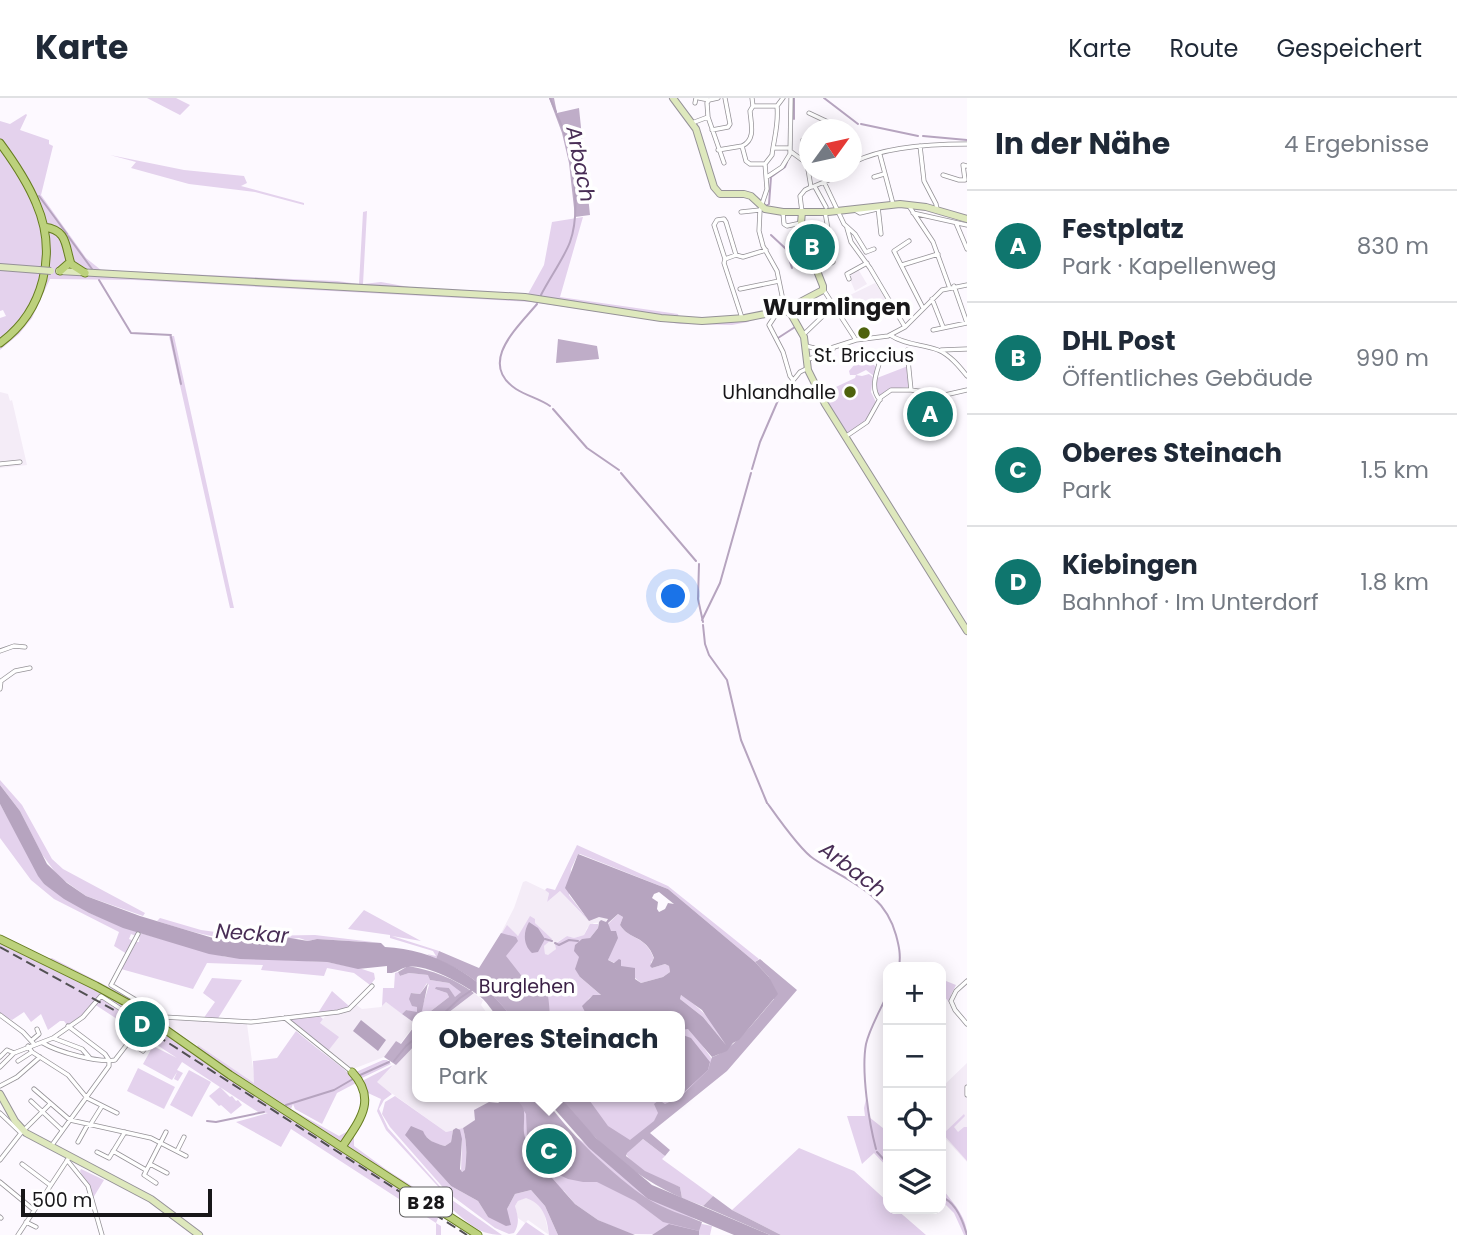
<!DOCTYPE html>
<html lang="de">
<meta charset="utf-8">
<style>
:root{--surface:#fff;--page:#f2f2f3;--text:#1f2937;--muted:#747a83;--line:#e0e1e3;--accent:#0f766e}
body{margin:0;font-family:Poppins,sans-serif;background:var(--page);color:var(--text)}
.controls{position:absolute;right:21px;bottom:21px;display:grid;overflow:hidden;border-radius:14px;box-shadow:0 4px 18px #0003}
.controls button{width:63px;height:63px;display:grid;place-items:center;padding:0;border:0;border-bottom:2px solid var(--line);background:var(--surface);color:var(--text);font:35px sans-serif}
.compass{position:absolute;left:799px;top:21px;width:63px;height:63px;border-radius:50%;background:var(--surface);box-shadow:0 4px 18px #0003;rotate:57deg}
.scale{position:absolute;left:21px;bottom:18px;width:191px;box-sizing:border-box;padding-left:7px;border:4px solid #181719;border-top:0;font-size:19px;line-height:24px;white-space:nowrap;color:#181719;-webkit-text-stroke:5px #fff;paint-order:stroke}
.you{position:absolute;left:674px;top:499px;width:24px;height:24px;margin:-18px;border:5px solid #fff;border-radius:50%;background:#1a73e8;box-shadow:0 0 0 10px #1a73e833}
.badge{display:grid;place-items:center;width:46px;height:46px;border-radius:50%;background:var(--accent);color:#fff;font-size:23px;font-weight:700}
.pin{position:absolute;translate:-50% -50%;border:4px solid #fff;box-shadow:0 2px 7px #0006}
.popup{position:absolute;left:412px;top:913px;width:273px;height:91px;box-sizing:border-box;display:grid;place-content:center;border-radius:14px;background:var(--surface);filter:drop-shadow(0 2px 5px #0005);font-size:23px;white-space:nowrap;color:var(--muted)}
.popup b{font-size:26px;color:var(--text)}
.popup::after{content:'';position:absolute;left:50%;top:100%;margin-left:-14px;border:14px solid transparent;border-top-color:var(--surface)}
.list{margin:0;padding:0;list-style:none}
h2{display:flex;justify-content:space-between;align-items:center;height:91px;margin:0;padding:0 28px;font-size:30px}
h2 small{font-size:23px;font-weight:400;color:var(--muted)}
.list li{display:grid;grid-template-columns:46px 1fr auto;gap:21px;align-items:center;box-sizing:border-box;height:112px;padding:0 28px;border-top:2px solid var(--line)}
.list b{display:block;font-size:26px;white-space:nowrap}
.list p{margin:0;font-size:23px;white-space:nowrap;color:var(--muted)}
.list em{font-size:23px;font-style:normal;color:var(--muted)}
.icon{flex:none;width:38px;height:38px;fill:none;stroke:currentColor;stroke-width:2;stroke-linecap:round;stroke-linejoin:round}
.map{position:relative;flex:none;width:967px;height:1137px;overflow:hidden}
header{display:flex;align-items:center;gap:42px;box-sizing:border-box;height:98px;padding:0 35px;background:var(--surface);border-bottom:2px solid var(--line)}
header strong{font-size:33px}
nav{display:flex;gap:38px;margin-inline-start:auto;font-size:24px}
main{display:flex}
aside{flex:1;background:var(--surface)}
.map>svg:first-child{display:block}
</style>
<header>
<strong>Karte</strong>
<nav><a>Karte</a><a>Route</a><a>Gespeichert</a></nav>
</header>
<main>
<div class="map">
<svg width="967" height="1137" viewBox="0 0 967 1137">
<rect width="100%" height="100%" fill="#fdf9ff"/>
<!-- built -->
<path fill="#f4ecf7" d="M 858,171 L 867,186 L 855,193 L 848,177 Z
M 875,185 L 889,206 L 879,211 L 882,217 L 867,225 L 850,197 Z
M 0,294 L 8,296 L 10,303 L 12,302 L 27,367 L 0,370 Z
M 526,783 L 549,794 L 547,804 L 560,793 L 582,816 L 607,820 L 606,824 L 594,825 L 587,830 L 584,837 L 574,840 L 567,838 L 557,844 L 556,851 L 548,858 L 545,856 L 544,848 L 549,843 L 530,819 L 520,837 L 510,839 L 501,835 L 514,810 L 523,784 Z
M 474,895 L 483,902 L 481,907 L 489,918 L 444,918 Z
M 386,904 L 416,925 L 400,946 L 396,943 L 384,959 L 353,971 L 328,953 L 320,925 L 326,917 L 349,913 L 355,906 L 362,911 L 381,909 Z
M 163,920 L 247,926 L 255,986 L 172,931 L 163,924 Z
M 418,944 L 418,999 L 506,999 L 498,1005 L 487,1007 L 474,1012 L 476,1022 L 463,1030 L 446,1034 L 376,984 Z
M 967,965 L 967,1064 L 941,1036 L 941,990 Z
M 526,1099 L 534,1102 L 543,1110 L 549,1137 L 528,1122 L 525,1125 L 518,1120 L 515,1108 L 518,1103 Z"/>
<!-- green -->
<path fill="#e4d2ed" d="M 147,0 L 176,0 L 190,7 L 180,17 Z
M 26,16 L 27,17 L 20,32 L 49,42 L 49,46 L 53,48 L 41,97 L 86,160 L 101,172 L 337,183 L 359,186 L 363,114 L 367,113 L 363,186 L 381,184 L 409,189 L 528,196 L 544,167 L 552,124 L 583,119 L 560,199 L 678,216 L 680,223 L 752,221 L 748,224 L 732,227 L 680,226 L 532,204 L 134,182 L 50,181 L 32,220 L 19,236 L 0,252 L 0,220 L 6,218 L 3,212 L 0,213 L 0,23 L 10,26 Z
M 110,57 L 184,72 L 244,78 L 247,85 L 241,88 L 304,105 L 304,107 L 255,94 L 189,86 L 131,70 L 136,64 Z
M 169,238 L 174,238 L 234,510 L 230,510 Z
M 861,265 L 873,266 L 877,270 L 875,279 L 866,272 L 856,277 L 862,278 L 869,276 L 873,279 L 871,294 L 877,306 L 866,323 L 845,337 L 821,296 L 855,280 L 856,277 L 850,277 L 849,273 L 855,266 Z
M 908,268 L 910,289 L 891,291 L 879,298 L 875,291 L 877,280 Z
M 922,300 L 933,308 L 940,305 L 938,325 L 908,308 L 910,301 Z
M 0,682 L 22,707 L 52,761 L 63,771 L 145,815 L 143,818 L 86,798 L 58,778 L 41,755 L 20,713 L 0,687 Z
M 0,706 L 44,786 L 89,815 L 138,834 L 136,838 L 131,836 L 129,841 L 134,843 L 127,856 L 114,848 L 119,834 L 54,801 L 31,782 L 0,740 Z
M 577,747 L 668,788 L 759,861 L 755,864 L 668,791 L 580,756 L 578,756 L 571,771 L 569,797 L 589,823 L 560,793 L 547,804 L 549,795 L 545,792 L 547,790 L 555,792 Z
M 364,812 L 421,843 L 392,838 L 439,853 L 436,861 L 427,856 L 436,858 L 433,853 L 390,840 L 390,837 L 348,831 Z
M 618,816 L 623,819 L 620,827 C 629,842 646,837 654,861 L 651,864 L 652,870 L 665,866 L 669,868 L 670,874 L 663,879 L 641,885 L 621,868 L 621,862 L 615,865 L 608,862 C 613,851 612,836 608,826 Z
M 530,818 L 535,821 L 535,825 L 552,841 L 544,848 L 545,856 L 548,857 L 556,851 L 555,846 L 567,838 L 574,840 L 584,837 L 590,826 L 598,826 L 598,830 L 590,840 L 587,841 L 579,858 L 580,879 L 602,898 C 586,895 585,906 587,918 L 510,918 L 474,880 L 507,827 L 518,838 Z
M 160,820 L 201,832 L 223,835 L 255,838 L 315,837 L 381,845 L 317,841 L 308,843 L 299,840 C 245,847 208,840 157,823 Z
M 140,835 L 226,859 L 327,864 L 362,871 L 374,875 L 375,881 L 370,887 L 354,875 L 327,870 L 324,878 L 261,872 L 263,867 L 207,865 L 193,891 L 121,871 L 136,844 L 139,844 Z
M 0,838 L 47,861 L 52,860 L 138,904 L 163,920 L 163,924 L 197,949 L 198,947 L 254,985 L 253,963 L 277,960 L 296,933 C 309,944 322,954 335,964 C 360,984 374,996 354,1027 L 351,1028 C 363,1016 365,1000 356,985 L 337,995 L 322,1026 L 295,1011 L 293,1006 L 291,1011 L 339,1038 L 350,1032 L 354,1034 L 354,1048 L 387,1072 L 451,1113 L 456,1120 L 442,1111 L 436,1125 L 441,1128 L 441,1137 L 436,1137 L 436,1125 L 291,1031 L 281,1049 L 236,1024 L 268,1015 L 258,1014 L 182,964 L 177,972 L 183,975 L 178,983 L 174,981 L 177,974 L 172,982 L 143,966 L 153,948 L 177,960 L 94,906 L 84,917 L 67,927 L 64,923 L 60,923 L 48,932 L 41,916 L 31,924 L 24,914 L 12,922 L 0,916 Z
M 398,874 L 400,878 L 409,875 L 429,877 L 430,882 L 449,885 L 462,893 L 455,900 L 449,890 L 435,891 L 447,895 L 449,899 L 427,916 L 421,913 L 429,887 L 427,885 L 420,896 L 411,895 L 417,908 L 417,915 L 406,912 L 402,916 L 386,904 L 382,908 L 383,890 L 394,890 L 395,875 Z
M 212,880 L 242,882 L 217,922 L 203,921 L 215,904 L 203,895 Z
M 941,881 L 956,887 L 951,897 L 951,907 L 941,894 Z
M 332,893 L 349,908 L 338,913 L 318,915 Z
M 681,897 C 696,905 722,932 726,947 L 703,919 L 680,901 Z
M 676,910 L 721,974 L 632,1045 L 628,1053 L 643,1041 L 665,1058 L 662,1061 L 713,1098 L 703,1108 L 682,1100 L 680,1089 C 662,1083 635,1072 626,1056 L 558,999 L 680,999 L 680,918 Z
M 318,917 L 323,921 L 320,925 L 339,939 L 328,953 L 289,921 Z
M 383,962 L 387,962 L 391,966 L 362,980 L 356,974 Z
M 393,967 L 377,984 L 392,996 L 384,1002 L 379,1011 L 388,1030 L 452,1102 L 502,1137 C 475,1137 465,1120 445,1106 L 447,1100 L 445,1096 L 386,1032 L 377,1013 L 381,1001 L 368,995 L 369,1007 L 358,1033 L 356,1031 L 363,1019 L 364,982 Z
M 138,970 L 175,989 L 164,1011 L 127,993 Z
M 189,972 L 211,984 L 192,1019 L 170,1007 Z
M 220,989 L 230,999 L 232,998 L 236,1003 L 238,1002 L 242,1007 L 231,1016 L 221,1007 L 219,1008 L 209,998 Z
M 395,998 L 446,1034 L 463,1030 C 467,1044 467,1058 465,1073 L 461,1074 L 462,1042 L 453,1032 L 451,1044 L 445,1048 L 434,1045 L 425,1038 L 406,1037 L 451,1088 L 478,1103 L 488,1119 L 507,1111 L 515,1096 L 531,1092 L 545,1108 L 558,1137 L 549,1137 C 547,1119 543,1106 526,1100 L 518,1103 L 515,1108 C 518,1118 520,1125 514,1135 L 509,1136 L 495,1130 L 447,1094 L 390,1029 L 382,1016 L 385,1004 Z
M 518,999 L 702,1126 L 712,1128 L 710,1137 L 630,1136 L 598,1122 L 575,1106 L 564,1093 L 506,1061 Z
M 866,1001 L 869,1019 L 888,1034 L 888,1070 L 874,1055 L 862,1066 L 847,1018 L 865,1018 L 864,1010 Z
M 964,1016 L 965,1018 L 954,1029 L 958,1034 L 964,1029 L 967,1029 L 967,1063 L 943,1036 Z
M 799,1050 L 854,1073 L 888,1104 L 888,1111 L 896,1111 L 926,1137 L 781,1137 L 732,1112 Z
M 81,1071 L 104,1082 L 93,1100 L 80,1073 Z
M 941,1089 C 952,1104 967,1118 967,1137 L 964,1137 L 954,1115 L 941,1102 Z
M 526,1124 L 545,1137 L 516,1137 Z"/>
<!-- forest -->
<path fill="#bfadc8" d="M 549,0 L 554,0 L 557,15 L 579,10 L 590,117 L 575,119 L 569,65 L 562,35 Z
M 558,241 L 597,248 L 599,261 L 556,265 Z
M 501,835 L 516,839 L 518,843 L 506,858 L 524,881 C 549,888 548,891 550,918 L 511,918 C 490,892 468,874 436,861 L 439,853 L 479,870 Z
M 760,861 L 797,892 L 727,973 L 650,1035 L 670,1052 L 665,1058 L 643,1041 L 627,1055 L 626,1058 L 645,1073 L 680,1089 L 682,1100 C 633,1079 592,1041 560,999 L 587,999 L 608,1028 L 630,1042 L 654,1023 L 658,1015 L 654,1006 L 659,1002 L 665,1006 L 680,999 L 708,972 L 712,959 C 733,953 759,918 774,901 L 769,879 L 755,864 Z
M 408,868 C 432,872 455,881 474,895 L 444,918 L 418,918 L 418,944 L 396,967 L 384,959 L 396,943 L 401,946 L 416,926 L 402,916 L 406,912 L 417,914 L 417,909 L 412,908 L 409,901 L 411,895 L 420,896 L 428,885 L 422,913 L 427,916 L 449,899 L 447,895 L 435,891 L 436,889 L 449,890 L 455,899 L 461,894 L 449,885 L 430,882 L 428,877 L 409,875 L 400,878 L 398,874 Z
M 515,999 L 544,999 C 565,1032 615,1079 648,1101 C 664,1111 684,1117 702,1124 L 699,1133 L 663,1124 L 635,1103 L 597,1084 L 583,1084 L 568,1081 L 551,1073 L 544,1074 L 543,1072 L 546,1067 L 527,1039 L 526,1016 Z
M 713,1098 L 732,1112 L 781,1137 L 770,1137 L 703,1108 Z"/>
<!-- water -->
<path fill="#b6a4bf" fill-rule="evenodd" d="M 0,687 L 20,713 L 47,766 L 67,785 L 86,798 L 140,818 L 213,840 L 236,843 L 280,842 L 284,839 L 308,843 L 317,841 L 381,845 L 385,849 C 435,851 481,879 511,918 L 497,918 C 492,913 488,906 483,901 C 469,889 426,865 408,869 C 400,870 396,876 387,875 L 387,868 L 358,871 L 327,864 L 240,861 L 209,856 L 123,830 L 89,815 L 64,801 L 44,786 L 38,778 L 0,706 Z
M 578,756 L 668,791 L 755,864 L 769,879 L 778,896 L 739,942 L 733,945 L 727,953 L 712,959 L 688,931 L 680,932 L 680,918 L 587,918 L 582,908 L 593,897 L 601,897 L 580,879 L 575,871 L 579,859 L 574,853 L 575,847 L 582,841 L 590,840 L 598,830 L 599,824 L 601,822 L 606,824 L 608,821 L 599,819 L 589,823 L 565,790 ZM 659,794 L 674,806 L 668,805 L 665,811 L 659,814 L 657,811 L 658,804 L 652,800 L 654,796 ZM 618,816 L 623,819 L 620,827 C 629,842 646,837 654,860 L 650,868 L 652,870 L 665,866 L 669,868 L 670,874 L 663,879 L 641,885 L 635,881 L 635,870 L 621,868 L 621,862 L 619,861 L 614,865 L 608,862 L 618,840 L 616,833 L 611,833 L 608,825 ZM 681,897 L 702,912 L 726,947 L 703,919 L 680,901 Z
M 529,824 L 538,830 L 545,841 L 538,854 L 532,855 C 523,847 523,834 529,824 Z
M 361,922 L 386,942 L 378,953 L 353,933 Z
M 680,936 L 691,940 L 710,964 L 708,972 L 680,998 Z
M 506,999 L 515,999 C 518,1003 524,1009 524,1013 C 525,1031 520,1036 532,1051 L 529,1055 L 538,1064 L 536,1075 L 552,1080 L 575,1106 L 598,1122 L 635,1137 L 558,1137 L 545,1108 L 531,1092 L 515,1096 L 507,1111 L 511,1127 L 506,1128 L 488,1119 L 478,1103 L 451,1088 L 405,1037 L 411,1028 L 423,1033 C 427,1043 435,1045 445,1048 L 451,1044 L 453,1032 L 456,1030 L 460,1032 L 462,1041 L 460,1071 L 462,1074 L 465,1072 C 467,1058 467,1044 463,1030 L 475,1022 L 474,1012 L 489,1004 L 498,1005 Z
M 544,999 L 560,999 L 596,1040 L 652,1087 L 770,1137 L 734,1137 L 648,1101 L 589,1050 Z
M 669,1126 L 699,1133 L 699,1137 L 652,1137 Z"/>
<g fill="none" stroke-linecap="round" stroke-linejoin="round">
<!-- stream -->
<path stroke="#b6a4bf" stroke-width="2" d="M 550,0 L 556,14
M 824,0 L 858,26
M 794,21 L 794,0
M 861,26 L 918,38
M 923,38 L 967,42
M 39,98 L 67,136
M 766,108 L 769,106 L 771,79 L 785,69 L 787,64
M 771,137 L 786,151 L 792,170
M 68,138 L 92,171
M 99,182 L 131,235 L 171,237
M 541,197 C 549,181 564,160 570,144 C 582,111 572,48 557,17
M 537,206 C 518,229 477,265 516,291 C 527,298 540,301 550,308
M 171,239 L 181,286
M 778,240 L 795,229
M 553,311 L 587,350 L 619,372
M 752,371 L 760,344 L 779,300
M 621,375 L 696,463
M 699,466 L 698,501 L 703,524
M 702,522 L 720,485 L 751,375
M 703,527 L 705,546 L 709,557 L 727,582 L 741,642 L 767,705
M 768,706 C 778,720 801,753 814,761 C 848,784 884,793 896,837 C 899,848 901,857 899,869
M 545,841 L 552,843
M 555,845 L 559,847 L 569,842 L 578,843
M 441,918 L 460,900 L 472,892
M 394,963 L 406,948 L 418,938
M 358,978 L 389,964
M 286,1007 L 334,992 L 353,981
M 207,1023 L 216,1024 L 264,1014
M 876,1051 C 869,1025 861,973 866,946 C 870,929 881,911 888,895
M 877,1054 L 888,1066
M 941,1099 C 955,1103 963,1123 967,1137"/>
<defs>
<path id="street" d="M 699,0 L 709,2 L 718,0
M 752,0 L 753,8
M 695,5 L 696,0
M 777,8 C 779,26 774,40 772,57 L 765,66 L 767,91 L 760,112 L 759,133 L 763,148 L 777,173 L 785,212
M 809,15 L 845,32
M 708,19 L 724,65
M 692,25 L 708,19 L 707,5 L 709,2
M 712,32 L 728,29 L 730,26 L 725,0
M 852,36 L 855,39 L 854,64 L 852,69
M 803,42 L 811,89
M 742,48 C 756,42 751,26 750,13 L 753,8 L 777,8 L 783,0
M 742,48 L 746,63 L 750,66 L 765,66
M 920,48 L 924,83 L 936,106 L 937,111
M 773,50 L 790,50
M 718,52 L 742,48
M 790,53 L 805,64
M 880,57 L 893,106
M 854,64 C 884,49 933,46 967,46
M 943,77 L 959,82 L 965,82 L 963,67 L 967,68
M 767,79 L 782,69 L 790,56 L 791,0
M 874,79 L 884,76
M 824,84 L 844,126 L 855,136 L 866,154
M 812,89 L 848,74
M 815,89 L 826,109
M 909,108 L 933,144 L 949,188
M 878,109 L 881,136
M 855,112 L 860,115 L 877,111
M 741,114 L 760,112
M 802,114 L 800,98 L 805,92 L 811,89
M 783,115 L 784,126 L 787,128 L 801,125
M 913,115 L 967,127
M 956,125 L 967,151
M 847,130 L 851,144 L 870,170 L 905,229
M 909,143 L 894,153 L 923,210
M 806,148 L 829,137 L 825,114
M 866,154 L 874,151
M 736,157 L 726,124 L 724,121 L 717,122 L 714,127 L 725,161 L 724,165 L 742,220
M 725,161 L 736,157 L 743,159 L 766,152
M 902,167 L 938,156
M 817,173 L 833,164
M 849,181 L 847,176 L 867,165
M 954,188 L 967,225
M 740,191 L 779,183
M 823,191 L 856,242
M 932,201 L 943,229
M 777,215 L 769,227 L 783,254 L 790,278 L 793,282
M 933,232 L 967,225
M 803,237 L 826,215 L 832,206
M 890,237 C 905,247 922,246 938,252 C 950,257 959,268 967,278
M 806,248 L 818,251 L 828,251 L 856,242 L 888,238 L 905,229 L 942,192 L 967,187
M 907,252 L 911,292
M 941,252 L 967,251
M 808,261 L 821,258 L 833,251
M 791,285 L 800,274 L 808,270
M 880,302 C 870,291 876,276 880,263
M 845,339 L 867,324 L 881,299 L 891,292 L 911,292 L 945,297 L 967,292
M 0,366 L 20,364
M 0,553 L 14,548 L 25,549
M 1,583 L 15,573 L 30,570
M 0,591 L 1,583
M 138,836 L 111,887 L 164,919 L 251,924 L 338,914 L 349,911 L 372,888
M 967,883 L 956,893 L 951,903 L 955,912 L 967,926
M 0,917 L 23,934 L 34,946
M 285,920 L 352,974
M 68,928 L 105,956 L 109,962
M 53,940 L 82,951 L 89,959
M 32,942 L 39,936 L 37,931
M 43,945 C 58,954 98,965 115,962 L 135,936 L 137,935 L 150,942 L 143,953 L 129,944
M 28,948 L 32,954 L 68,977 L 87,1000 L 117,1015
M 0,959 L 7,952 L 14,955
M 18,963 L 32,954
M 0,969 L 14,955 L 53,940 L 83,919 L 101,898 L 130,917 L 135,915
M 0,988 L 17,979 L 40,959
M 967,989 L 967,997
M 34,991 L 70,1022 L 151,1040 L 186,1058
M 31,1003 L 62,1032
M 0,1015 L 21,1035
M 92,1024 L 102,1008
M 78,1044 L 88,1026
M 52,1047 L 109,968 L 109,963
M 113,1053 L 146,1072
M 177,1053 L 184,1039
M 97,1054 L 109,1060 L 125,1034
M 0,1062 L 21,1035 L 50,1006
M 67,1062 L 88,1088 L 102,1137
M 22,1066 L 50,1087
M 150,1066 L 167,1075
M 0,1084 L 34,1112
M 156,1085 L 144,1077 L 166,1034
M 0,1119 L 1,1120
M 26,1124 L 36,1129
M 18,1137 L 70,1058"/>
<path id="secondary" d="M 673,0 L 696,31 L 714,89 L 720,96 L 744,96 L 751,98 L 765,111 L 783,114 L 828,114 L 900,106 L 926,109 L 967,121
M 0,169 L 39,172
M 59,173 L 525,199 L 661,220 L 702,223 L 745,220 L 785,212 L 823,192 L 823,188 L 806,145 L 801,125 L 802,114
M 785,212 L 791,216 L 804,239 L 808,272 L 825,306 L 967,533
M 0,996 L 15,1023 L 26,1035 L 151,1101 L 199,1137"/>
<path id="primary" d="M 0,45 C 14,64 27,83 36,105 C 58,155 44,213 0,245
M 44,129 C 68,132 65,148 71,166 L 85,175
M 60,173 L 68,166
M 0,841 L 96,888 L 129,906 L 230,977 L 478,1137
M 342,1049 C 359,1023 378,1002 352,974"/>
</defs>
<!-- street casing -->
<use href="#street" stroke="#959297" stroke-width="5"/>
<!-- secondary casing -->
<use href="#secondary" stroke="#959297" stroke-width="8"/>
<!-- primary casing -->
<use href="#primary" stroke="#667c20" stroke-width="9"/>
<!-- street -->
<use href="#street" stroke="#fff" stroke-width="3.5"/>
<!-- secondary -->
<use href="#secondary" stroke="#dee8bd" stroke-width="6"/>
<!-- primary -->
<use href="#primary" stroke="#bcd17c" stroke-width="7"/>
<!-- rail -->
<path stroke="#525053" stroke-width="2" stroke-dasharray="10 5" stroke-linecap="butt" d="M 0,849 L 139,926 L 467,1137"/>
<defs>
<path id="street-bridge" d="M 135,915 L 140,908"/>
<path id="secondary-bridge" d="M 39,172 L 51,173"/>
</defs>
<!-- street-bridge casing -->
<use href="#street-bridge" stroke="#959297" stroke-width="5" stroke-linecap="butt"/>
<!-- secondary-bridge casing -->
<use href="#secondary-bridge" stroke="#959297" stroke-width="8" stroke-linecap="butt"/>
<!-- street-bridge -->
<use href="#street-bridge" stroke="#fff" stroke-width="3.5"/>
<!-- secondary-bridge -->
<use href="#secondary-bridge" stroke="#dee8bd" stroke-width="6"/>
</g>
<!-- markers -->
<g fill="#4e620d" stroke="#fff" stroke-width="2.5">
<circle cx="864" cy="235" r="7"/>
<circle cx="850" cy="294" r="7"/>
</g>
<g text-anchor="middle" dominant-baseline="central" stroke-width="7" stroke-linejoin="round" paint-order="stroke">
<!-- shield labels -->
<rect fill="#fff" stroke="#5d5d5e" stroke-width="2" x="400" y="1089.5" width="52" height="29" rx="5"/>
<g font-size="18" font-weight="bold" fill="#181719">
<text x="426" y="1104">B 28</text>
</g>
<!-- poi labels -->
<g font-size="19" fill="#181719" stroke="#fff">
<text x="864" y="257">St. Briccius</text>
<text x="836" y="294" text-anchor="end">Uhlandhalle</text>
</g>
<!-- park labels -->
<g font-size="19" fill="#3b2046" stroke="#fff">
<text x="527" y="888">Burglehen</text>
</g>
<!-- water labels -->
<g font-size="21" font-style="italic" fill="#492e56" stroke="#fff">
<text transform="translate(581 66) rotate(79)">Arbach</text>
<text transform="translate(853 771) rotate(37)">Arbach</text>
<text transform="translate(252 835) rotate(4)">Neckar</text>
</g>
<!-- quarter labels -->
<g font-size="23" font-weight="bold" fill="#181719" stroke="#fff">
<text x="837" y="209">Wurmlingen</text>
</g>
</g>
</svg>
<div class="controls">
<button>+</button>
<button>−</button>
<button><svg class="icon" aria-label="locate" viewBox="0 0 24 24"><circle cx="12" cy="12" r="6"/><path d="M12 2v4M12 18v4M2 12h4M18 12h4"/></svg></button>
<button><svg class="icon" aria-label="layers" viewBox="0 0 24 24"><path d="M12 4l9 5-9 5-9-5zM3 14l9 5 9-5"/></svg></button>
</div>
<svg class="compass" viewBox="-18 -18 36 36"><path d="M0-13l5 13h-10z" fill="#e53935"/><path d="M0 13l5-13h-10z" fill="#747a83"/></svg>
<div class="scale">500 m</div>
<div class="you"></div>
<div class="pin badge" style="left:930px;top:316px">A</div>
<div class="pin badge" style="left:812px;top:149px">B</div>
<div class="pin badge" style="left:549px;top:1053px">C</div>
<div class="popup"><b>Oberes Steinach</b>Park</div>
<div class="pin badge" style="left:142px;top:926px">D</div>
</div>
<aside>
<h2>In der Nähe<small>4 Ergebnisse</small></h2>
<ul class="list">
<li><span class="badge">A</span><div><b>Festplatz</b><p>Park · Kapellenweg</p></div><em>830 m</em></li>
<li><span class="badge">B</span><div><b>DHL Post</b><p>Öffentliches Gebäude</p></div><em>990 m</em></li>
<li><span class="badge">C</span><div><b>Oberes Steinach</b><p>Park</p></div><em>1.5 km</em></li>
<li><span class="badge">D</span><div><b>Kiebingen</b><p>Bahnhof · Im Unterdorf</p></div><em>1.8 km</em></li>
</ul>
</aside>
</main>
